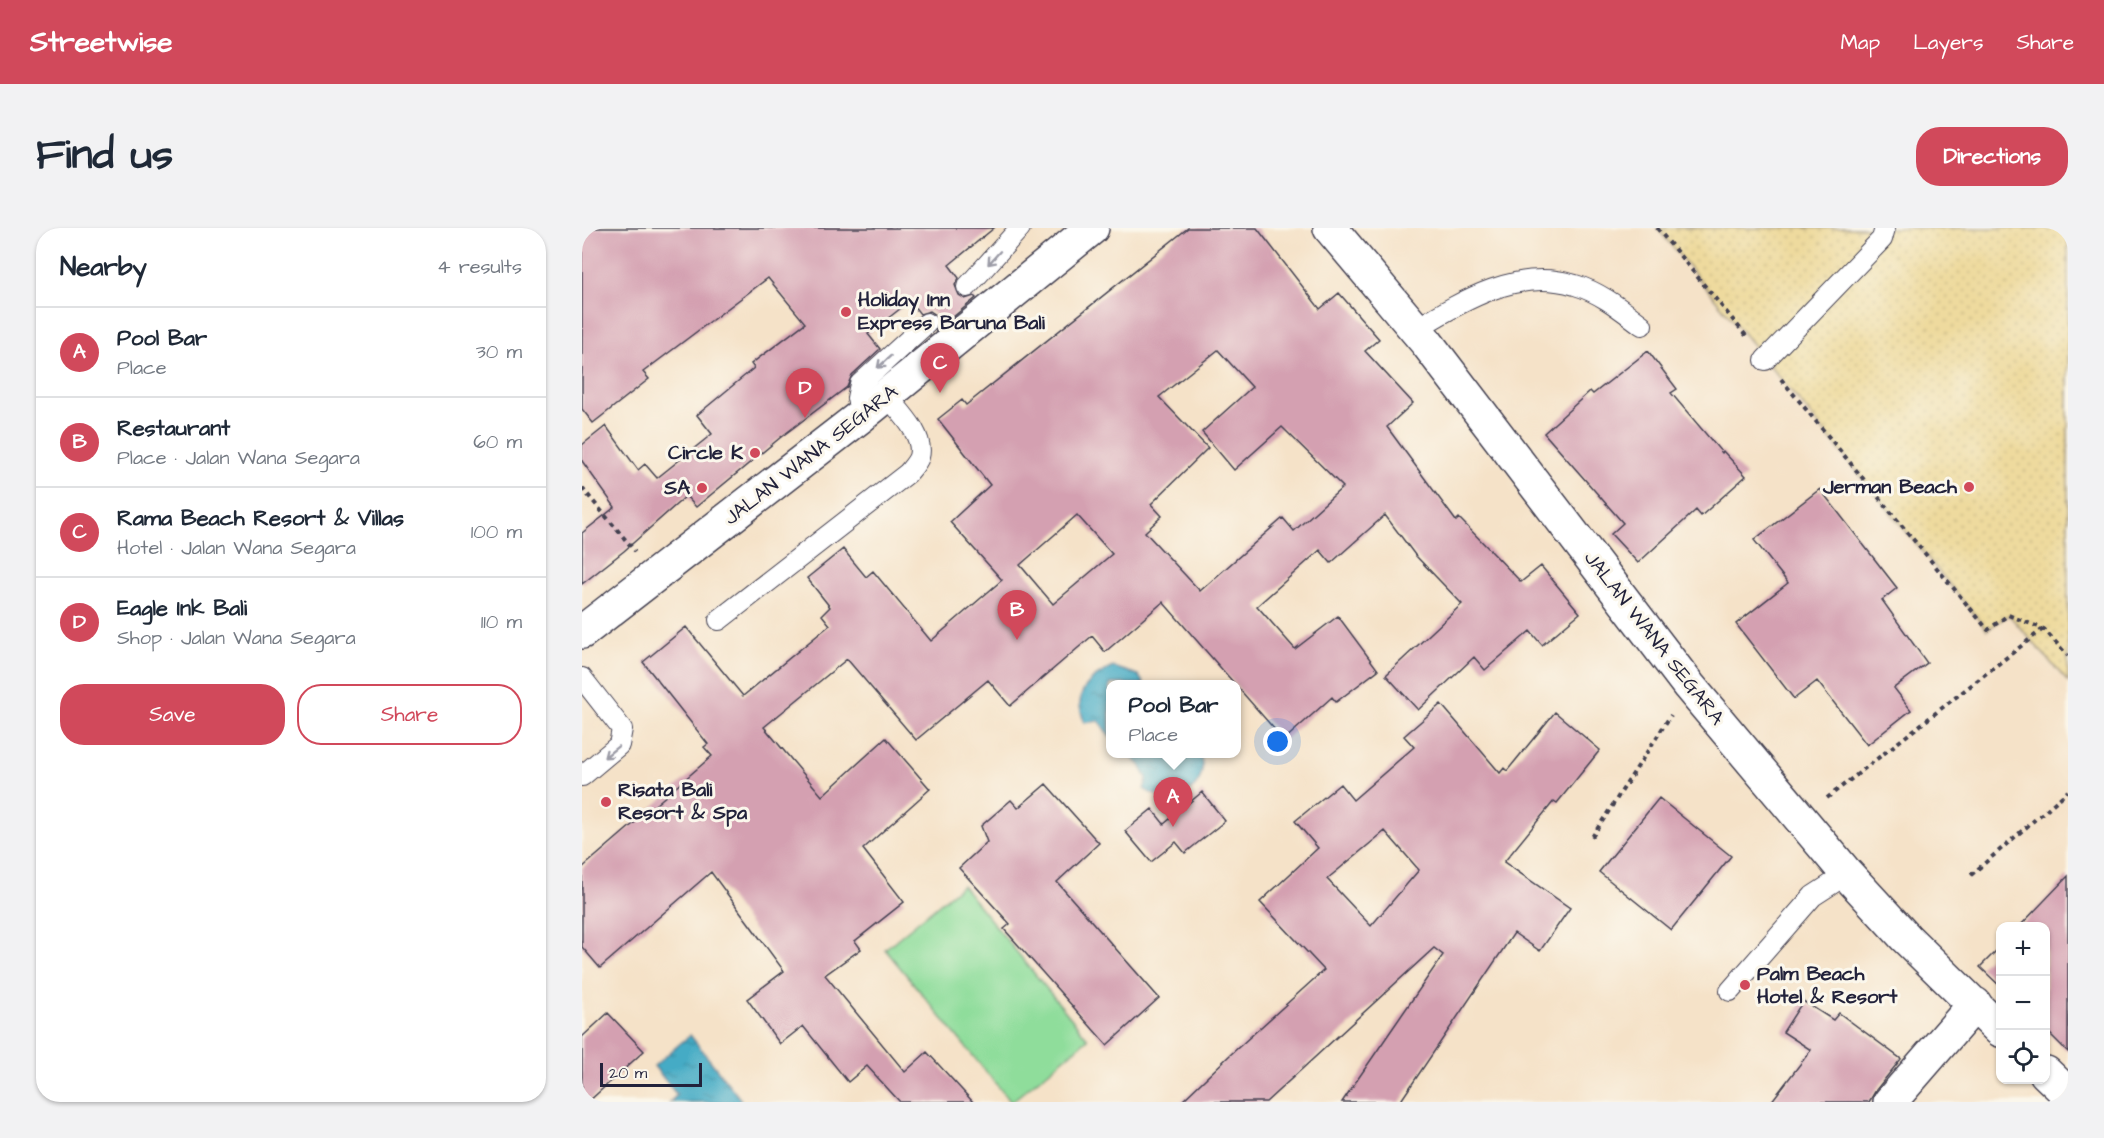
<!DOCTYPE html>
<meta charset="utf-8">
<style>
:root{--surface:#fff;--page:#f2f2f3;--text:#1f2937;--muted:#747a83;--line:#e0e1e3;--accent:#d1495b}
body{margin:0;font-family:"Architects Daughter",sans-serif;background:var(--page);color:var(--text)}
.controls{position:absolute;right:18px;bottom:18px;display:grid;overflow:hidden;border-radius:12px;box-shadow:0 2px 4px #0004}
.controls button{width:54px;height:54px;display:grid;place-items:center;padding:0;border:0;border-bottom:2px solid var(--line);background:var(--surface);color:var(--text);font:30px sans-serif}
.scale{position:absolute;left:18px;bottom:15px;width:102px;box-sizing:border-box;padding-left:6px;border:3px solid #22223b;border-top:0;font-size:16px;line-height:21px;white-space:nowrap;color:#22223b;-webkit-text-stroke:4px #fbf7ec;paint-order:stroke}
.you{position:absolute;left:696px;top:514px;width:21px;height:21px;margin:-15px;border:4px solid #fff;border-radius:50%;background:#1a73e8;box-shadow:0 0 0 9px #1a73e833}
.badge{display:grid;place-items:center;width:39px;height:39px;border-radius:50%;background:var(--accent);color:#fff;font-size:20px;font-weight:700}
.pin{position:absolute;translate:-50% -50px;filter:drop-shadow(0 2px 3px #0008)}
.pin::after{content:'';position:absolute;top:32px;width:21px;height:18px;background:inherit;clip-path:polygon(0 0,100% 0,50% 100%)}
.popup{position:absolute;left:524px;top:452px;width:135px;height:78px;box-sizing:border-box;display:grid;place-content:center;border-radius:12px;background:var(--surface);filter:drop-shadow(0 2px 4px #0005);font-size:20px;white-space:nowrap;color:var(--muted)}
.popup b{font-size:22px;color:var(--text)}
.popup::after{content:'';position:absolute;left:50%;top:100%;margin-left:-12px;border:12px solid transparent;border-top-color:var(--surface)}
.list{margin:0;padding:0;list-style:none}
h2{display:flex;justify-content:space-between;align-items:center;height:78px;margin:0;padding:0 24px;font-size:26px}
h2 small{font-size:20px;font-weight:400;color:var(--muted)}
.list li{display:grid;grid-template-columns:39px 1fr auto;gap:18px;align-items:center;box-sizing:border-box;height:90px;padding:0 24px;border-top:2px solid var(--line)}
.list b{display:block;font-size:22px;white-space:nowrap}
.list p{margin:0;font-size:20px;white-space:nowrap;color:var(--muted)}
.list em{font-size:20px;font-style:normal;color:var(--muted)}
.actions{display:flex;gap:12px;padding:18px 24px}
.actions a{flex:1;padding:14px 0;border:2px solid var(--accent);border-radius:24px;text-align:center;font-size:21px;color:var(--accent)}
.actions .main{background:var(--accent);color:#fff}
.icon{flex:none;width:33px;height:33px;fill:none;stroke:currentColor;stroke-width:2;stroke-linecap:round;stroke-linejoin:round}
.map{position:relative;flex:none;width:1486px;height:874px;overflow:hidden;border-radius:24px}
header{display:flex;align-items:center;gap:36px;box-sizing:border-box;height:84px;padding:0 30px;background:var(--accent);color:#fff}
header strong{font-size:28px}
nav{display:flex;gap:33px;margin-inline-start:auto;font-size:21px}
.intro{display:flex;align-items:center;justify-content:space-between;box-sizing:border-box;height:144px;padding:0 36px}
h1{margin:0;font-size:42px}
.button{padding:15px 27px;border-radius:24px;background:var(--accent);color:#fff;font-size:21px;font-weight:700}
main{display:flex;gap:36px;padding:0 36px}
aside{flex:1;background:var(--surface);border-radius:24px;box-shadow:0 2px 4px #0004}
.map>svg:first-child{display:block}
</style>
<header>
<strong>Streetwise</strong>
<nav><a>Map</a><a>Layers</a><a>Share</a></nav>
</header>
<div class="intro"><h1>Find us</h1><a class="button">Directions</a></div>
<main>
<aside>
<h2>Nearby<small>4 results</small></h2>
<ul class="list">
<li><span class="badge">A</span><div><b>Pool Bar</b><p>Place</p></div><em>30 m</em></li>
<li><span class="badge">B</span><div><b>Restaurant</b><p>Place · Jalan Wana Segara</p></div><em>60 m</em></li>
<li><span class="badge">C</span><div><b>Rama Beach Resort &amp; Villas</b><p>Hotel · Jalan Wana Segara</p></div><em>100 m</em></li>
<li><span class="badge">D</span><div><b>Eagle Ink Bali</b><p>Shop · Jalan Wana Segara</p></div><em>110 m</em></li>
</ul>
<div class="actions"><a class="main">Save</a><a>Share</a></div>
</aside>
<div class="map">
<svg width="1486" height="874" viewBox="0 0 1486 874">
<defs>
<pattern id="sand-dots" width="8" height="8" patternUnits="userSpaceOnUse" patternTransform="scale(1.5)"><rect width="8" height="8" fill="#eeda9e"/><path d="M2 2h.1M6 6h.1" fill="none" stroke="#ccbb89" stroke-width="1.8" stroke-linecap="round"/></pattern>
<pattern id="water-ripples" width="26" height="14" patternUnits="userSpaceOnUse" patternTransform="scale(1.5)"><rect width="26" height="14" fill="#45abc5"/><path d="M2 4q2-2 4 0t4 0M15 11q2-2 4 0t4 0" fill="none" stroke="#398ba1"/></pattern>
</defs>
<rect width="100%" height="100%" fill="#fbf7ec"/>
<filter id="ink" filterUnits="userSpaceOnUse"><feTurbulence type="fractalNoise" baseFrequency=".0167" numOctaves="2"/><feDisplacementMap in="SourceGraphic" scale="12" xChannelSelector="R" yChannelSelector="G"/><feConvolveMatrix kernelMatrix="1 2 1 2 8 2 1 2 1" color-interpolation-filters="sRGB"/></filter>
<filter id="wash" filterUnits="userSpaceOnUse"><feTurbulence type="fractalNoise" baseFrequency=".008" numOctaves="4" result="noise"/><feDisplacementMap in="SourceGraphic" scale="24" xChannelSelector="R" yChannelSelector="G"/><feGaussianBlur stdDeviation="1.35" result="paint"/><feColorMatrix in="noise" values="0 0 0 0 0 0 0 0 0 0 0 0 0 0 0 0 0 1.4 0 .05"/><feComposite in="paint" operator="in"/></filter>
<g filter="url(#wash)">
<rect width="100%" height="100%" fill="#f5e2c8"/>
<!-- grass -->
<path fill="#8fdd9b" stroke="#58806b" stroke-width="1.5" d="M 380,657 L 506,811 L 429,874 L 303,721 Z"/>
<!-- sand -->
<path fill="url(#sand-dots)" stroke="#887e6c" stroke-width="1.5" d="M 1075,0 L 1486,0 L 1486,454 L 1427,387 L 1405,402 Z"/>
<!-- water -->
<path fill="url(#water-ripples)" stroke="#346680" stroke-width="1.5" d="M 531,439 L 556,447 L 562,456 L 528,456 L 528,509 L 517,493 L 502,495 C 501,489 498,482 498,476 C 498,456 516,446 531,439 Z
M 545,526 L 618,526 C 630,562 590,581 562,561 L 565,551 L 558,537 Z
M 108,807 L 159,872 L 156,874 L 88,874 L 95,867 L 72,838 Z"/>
<g id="blocks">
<!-- building -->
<path fill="#d4a0b1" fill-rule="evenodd" d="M 11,0 L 412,0 L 367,37 L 377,50 L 373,57 L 377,67 L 383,71 L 392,68 L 394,70 L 354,103 L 357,93 L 354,87 L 348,83 L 338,86 L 328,73 L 286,106 L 298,121 L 270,147 L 265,159 L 199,209 L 114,279 L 104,268 L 42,323 L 0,356 L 0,305 L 33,279 L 0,233 L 0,217 L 24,198 L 56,242 L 63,236 L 75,250 L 130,206 L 115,187 L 172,140 L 169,136 L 223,95 L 186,50 L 61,144 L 67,151 L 11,195 L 0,181 L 0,9 Z
M 606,0 L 675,0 L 738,81 L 757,65 L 797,111 L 783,123 L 831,175 L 805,199 L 874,293 L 877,290 L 939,354 L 959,338 L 998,385 L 960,417 L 948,403 L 903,442 L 892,429 L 836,482 L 804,447 L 880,376 L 833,327 L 803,287 L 749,335 L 738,322 L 675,378 L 713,421 L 756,388 L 796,442 L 754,474 L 750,469 L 702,512 L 581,374 L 523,424 L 510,408 L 428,478 L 406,452 L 334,512 L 265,431 L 182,499 L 240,568 L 304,510 L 348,561 L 281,621 L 322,674 L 273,713 L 279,721 L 243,747 L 323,844 L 345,824 L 391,874 L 318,874 L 285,838 L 266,854 L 221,798 L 198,816 L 165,771 L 202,743 L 129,644 L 18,740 L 0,719 L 0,640 L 130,528 L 122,519 L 126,516 L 61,434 L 104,399 L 161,468 L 248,397 L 240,387 L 248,379 L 225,350 L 261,321 L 284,349 L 291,343 L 349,413 L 420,352 L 368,294 L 408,257 L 356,191 L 380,172 L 384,177 ZM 636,122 L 670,159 L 620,204 L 652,242 L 700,199 L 761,259 L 712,303 L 701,290 L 618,363 L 563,304 L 580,288 L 569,276 L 626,220 L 577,169 ZM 495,287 L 530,326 L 471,376 L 438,337 Z
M 1066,123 L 1095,161 L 1089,165 L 1140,225 L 1141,223 L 1164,248 L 1119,288 L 1114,282 L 1056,335 L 1029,306 L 1041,295 L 962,205 L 1008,163 L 1011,166 Z
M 1238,261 L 1315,360 L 1300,372 L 1345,435 L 1312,460 L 1329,482 L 1285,517 L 1235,453 L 1212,471 L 1154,396 L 1206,355 L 1172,312 Z
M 859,476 L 918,545 L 922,540 L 925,543 L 973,484 L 1018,522 L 975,575 L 972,573 L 922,634 L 988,680 L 958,723 L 932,705 L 818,874 L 760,874 L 861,727 L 852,720 L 684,874 L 599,874 L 648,827 L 742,742 L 678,674 L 736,620 L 713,593 L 758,556 L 771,572 L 832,519 L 822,508 ZM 803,603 L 837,642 L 789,698 L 745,651 Z
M 464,556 L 517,615 L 475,654 L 577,770 L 525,817 L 422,701 L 428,696 L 377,640 L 405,614 L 399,598 L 429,572 L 436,580 Z
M 620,564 L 643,593 L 603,625 L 594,614 L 569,634 L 543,603 L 570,581 L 582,596 Z
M 1077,570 L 1149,628 L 1089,702 L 1017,644 Z
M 1486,648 L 1486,824 L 1464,802 L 1464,699 L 1437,699 Z
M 1419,718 L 1419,759 L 1398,739 Z
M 1221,773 L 1251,792 L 1257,785 L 1319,831 L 1294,862 L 1287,874 L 1189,874 L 1229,822 L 1201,804 Z
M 26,785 L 62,823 L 6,874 L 0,874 L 0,809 Z"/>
</g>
</g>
<g filter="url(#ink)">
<use href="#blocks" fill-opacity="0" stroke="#423f50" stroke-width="1.5"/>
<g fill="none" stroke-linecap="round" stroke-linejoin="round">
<defs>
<path id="lane" d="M 385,59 L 438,0
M 834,101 C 881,72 937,39 993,57 C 1018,64 1040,82 1060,97
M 1183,132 L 1300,11 L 1303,0
M 279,188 L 275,170 L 278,156 L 345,95
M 137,392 L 326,245 C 329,241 335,235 337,229 C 343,207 318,184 305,168
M 0,450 L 40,501 L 37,517 L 0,548
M 1148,763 L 1231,668 L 1265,646"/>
<path id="street" d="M 748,0 L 845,115 L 1107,458 L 1265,646 L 1324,710 L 1418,802
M 0,404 L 279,188 L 510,0
M 1464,845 L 1486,866
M 1308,874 L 1393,776"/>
</defs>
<!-- lane casing -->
<use href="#lane" stroke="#423f50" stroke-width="22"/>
<!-- street casing -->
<use href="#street" stroke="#423f50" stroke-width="36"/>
<!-- path -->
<path stroke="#423f50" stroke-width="4" stroke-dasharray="4.5 4.5" stroke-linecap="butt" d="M 1075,0 L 1166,110
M 1199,151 L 1406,402 L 1426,387 L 1462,401 L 1486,428
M 0,260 L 53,323
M 1245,570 L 1461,401
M 1010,609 L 1089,487
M 1389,647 L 1486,563"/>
<!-- lane -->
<use href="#lane" stroke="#fff" stroke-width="20"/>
<!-- street -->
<use href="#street" stroke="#fff" stroke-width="33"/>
</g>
<!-- one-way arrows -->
<defs><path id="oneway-shaft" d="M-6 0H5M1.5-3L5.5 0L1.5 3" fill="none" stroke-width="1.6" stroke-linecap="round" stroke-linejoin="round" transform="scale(1.5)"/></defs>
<g stroke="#9c9ca7">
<use href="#oneway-shaft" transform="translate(412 30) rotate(132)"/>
<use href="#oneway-shaft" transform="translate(302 134) rotate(138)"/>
<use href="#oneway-shaft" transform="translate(29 524) rotate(141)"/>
</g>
</g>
<!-- markers -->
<g fill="#d1495b" stroke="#fbf7ec" stroke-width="2">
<circle cx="264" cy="84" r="6"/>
<circle cx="173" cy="225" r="6"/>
<circle cx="1387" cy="259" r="6"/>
<circle cx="120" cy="260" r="6"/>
<circle cx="24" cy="574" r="6"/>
<circle cx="1163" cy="757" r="6"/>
</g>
<g text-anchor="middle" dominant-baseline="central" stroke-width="6" stroke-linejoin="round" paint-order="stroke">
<!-- poi labels -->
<g font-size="20" font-weight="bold" fill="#22223b" stroke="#fbf7ec" text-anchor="start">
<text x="276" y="72">Holiday Inn<tspan x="276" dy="23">Express Baruna Bali</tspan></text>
<text x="161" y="225" text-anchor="end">Circle K</text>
<text x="1375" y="259" text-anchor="end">Jerman Beach</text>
<text x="108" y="260" text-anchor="end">SA</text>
<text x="36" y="562">Risata Bali<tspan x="36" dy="23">Resort &amp; Spa</tspan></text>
<text x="1175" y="746">Palm Beach<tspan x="1175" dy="23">Hotel &amp; Resort</tspan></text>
</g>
<!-- street labels -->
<g font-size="20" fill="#22223b" stroke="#fbf7ec">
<text transform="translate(229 227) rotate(-38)">JALAN WANA SEGARA</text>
<text transform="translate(1072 410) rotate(52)">JALAN WANA SEGARA</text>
</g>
</g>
</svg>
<div class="controls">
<button>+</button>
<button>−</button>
<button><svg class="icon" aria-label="locate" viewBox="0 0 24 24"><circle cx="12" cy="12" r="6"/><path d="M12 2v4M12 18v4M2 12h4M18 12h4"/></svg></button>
</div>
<div class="scale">20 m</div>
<div class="you"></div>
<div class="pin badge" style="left:591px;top:599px">A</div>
<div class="popup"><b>Pool Bar</b>Place</div>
<div class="pin badge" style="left:435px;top:412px">B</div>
<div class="pin badge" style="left:358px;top:165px">C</div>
<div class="pin badge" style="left:223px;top:190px">D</div>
</div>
</main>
